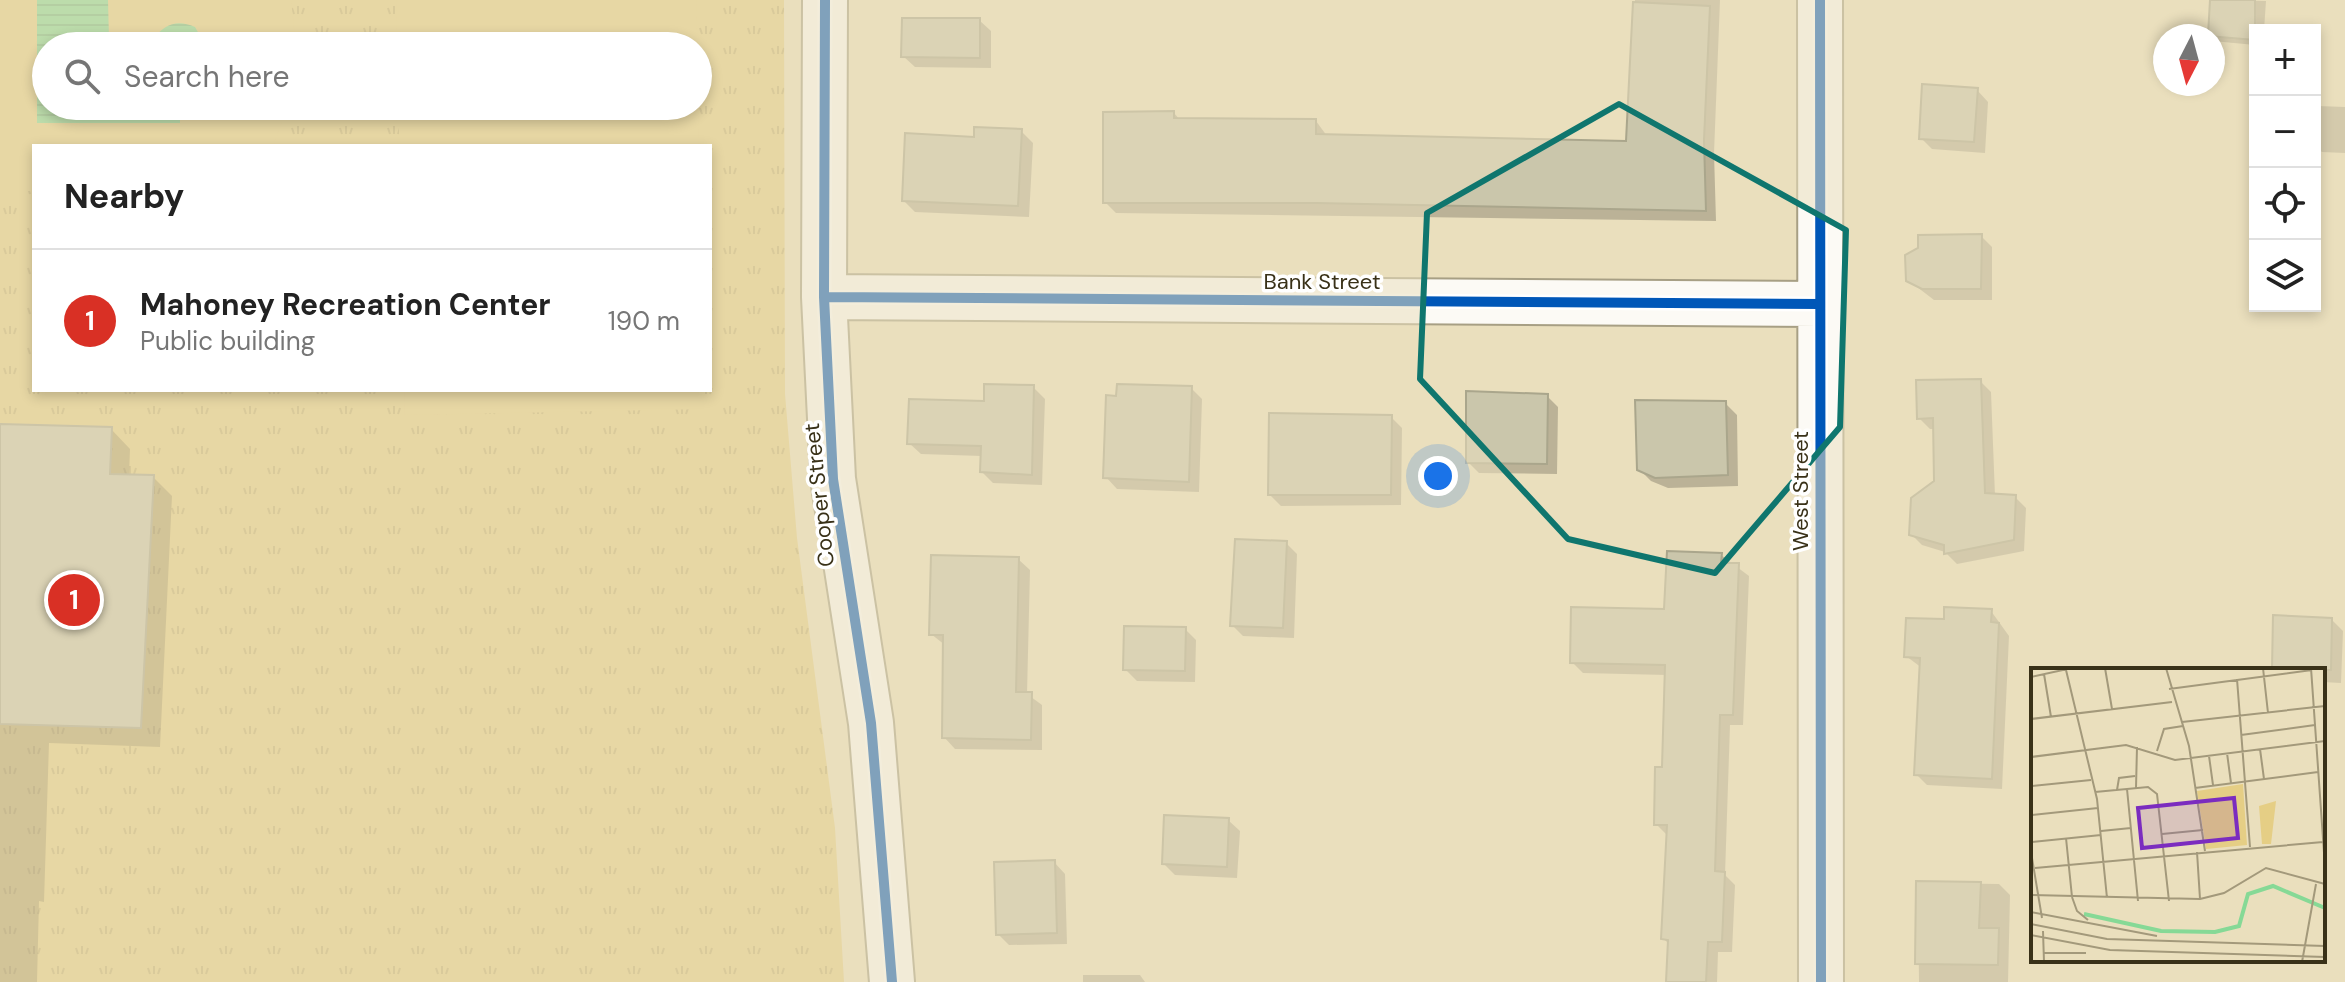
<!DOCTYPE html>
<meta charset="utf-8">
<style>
:root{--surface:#fff;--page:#f6f6f6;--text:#222;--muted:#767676;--line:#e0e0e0;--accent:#d93025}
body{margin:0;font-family:"DM Sans",sans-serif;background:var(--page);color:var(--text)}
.controls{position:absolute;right:24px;top:24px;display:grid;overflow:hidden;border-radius:0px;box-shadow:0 4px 12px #0003}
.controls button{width:72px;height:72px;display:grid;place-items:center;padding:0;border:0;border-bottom:2px solid var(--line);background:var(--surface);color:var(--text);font:40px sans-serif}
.compass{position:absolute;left:2153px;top:24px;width:72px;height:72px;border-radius:50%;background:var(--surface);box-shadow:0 4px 12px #0003;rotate:186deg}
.you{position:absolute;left:1438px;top:476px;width:28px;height:28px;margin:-20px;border:6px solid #fff;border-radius:50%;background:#1a73e8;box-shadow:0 0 0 12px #1a73e833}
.badge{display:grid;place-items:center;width:52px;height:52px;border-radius:50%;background:var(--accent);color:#fff;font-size:26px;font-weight:700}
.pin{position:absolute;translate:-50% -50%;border:4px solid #fff;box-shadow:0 2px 8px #0006}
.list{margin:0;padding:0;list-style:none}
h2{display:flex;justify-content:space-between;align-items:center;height:104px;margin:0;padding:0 32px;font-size:34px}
h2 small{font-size:26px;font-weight:400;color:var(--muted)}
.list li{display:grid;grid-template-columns:52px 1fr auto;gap:24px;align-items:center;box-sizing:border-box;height:144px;padding:0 32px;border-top:2px solid var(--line)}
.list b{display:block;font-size:30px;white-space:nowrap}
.list p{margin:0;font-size:26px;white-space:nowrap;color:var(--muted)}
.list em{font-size:26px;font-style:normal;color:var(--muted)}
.icon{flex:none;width:44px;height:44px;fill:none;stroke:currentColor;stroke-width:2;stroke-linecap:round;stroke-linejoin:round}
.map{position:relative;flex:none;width:2345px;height:982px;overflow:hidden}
.search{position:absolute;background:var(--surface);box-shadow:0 4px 12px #0003;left:32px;top:32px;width:680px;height:88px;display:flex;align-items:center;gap:20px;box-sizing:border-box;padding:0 28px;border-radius:44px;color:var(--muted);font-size:30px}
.panel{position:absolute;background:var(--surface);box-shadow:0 4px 12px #0003;left:32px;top:144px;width:680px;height:248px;border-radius:0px}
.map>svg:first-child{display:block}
</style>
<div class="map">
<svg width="2345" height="982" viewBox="0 0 2345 982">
<defs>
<pattern id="park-tufts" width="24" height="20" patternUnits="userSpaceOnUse" patternTransform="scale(2)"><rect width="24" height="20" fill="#e5ce85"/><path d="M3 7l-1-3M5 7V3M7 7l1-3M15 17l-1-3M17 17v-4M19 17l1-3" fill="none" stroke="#c5b172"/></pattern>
<pattern id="water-rules" width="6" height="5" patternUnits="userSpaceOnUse" patternTransform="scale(2)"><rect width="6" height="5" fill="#86d996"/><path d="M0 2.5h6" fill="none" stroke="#74bb81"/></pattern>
</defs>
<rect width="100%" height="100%" fill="#eadfbd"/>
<!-- park -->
<path fill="url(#park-tufts)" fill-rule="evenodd" d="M 0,0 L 784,0 L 785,394 L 797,538 L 835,828 L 844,982 L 0,982 ZM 46,46 L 698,46 L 698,106 L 46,106 ZM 34,146 L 710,146 L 710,390 L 34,390 Z"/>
<!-- garden -->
<path fill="#e5ce85" d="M 0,0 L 291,0 L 296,46 L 46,46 L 46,106 L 288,106 L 273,146 L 34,146 L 34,191 L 0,191 Z
M 396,0 L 696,0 L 697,46 L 397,46 Z
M 698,94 L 699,146 L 399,146 L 399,106 L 698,106 Z
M 404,390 L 704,390 L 704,409 L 405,415 Z"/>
<!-- water -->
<path fill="url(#water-rules)" d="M 37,0 L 108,0 L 109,39 L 153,39 C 165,24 177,19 195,27 L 206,46 L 46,46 L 46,106 L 180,106 L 180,123 L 37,123 Z"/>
<!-- shadow -->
<path fill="#0003" d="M 1635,0 L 1720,0 L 1714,153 L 1716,221 L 1116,213 L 1105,202 L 1174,113 L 1180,120 L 1316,121 L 1327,136 L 1628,143 Z
M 2212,0 L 2266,1 L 2264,30 L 2255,30 L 2255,45 L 2213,41 Z
M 979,20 L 991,31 L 991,68 L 915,67 L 903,56 Z
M 1977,90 L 1988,102 L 1985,153 L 1932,149 L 1921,138 Z
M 2318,106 L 2345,107 L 2345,153 L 2322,152 L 2316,147 Z
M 1021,131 L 1033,143 L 1029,217 L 915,212 L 904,201 L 976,139 Z
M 1981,236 L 1992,247 L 1992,300 L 1934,300 L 1908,280 Z
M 1980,381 L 1991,392 L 1995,496 L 2015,497 L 2026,508 L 2024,551 L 1957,564 L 1945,552 L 1922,545 L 1911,534 L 1936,482 L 1935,429 L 1930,429 L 1919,418 Z
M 1033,387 L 1045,399 L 1042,485 L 993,483 L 982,472 L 982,456 L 921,454 L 909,443 L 986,403 Z
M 1191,388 L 1202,399 L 1199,492 L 1117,489 L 1106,477 Z
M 1547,396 L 1558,407 L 1557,474 L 1479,473 L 1468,462 Z
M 1725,403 L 1737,415 L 1738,486 L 1668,488 L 1651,481 L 1639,469 Z
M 1391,417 L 1402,428 L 1401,505 L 1281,506 L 1270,495 Z
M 0,426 L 111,429 L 130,449 L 129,476 L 153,477 L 172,496 L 160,747 L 49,743 L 44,902 L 39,901 L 37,982 L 0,982 Z
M 1286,543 L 1297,554 L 1294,638 L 1243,636 L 1232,625 Z
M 1721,555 L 1749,576 L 1743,725 L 1730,725 L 1725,875 L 1735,885 L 1732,952 L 1718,952 L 1717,982 L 1668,982 L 1670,945 L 1663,938 L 1667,835 L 1656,824 L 1664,769 L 1667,675 L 1583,673 L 1572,662 L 1666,611 Z
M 1018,559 L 1030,570 L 1027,694 L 1042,705 L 1042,750 L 955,749 L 944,737 L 945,645 L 931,634 Z
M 1991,611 L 2009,636 L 2002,789 L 1927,785 L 1916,774 L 1922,668 L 1906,656 L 1946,621 Z
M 2332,620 L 2343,631 L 2341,683 L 2323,682 Z
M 1185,629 L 1196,640 L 1195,682 L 1137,681 L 1125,669 Z
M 1228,820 L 1240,831 L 1237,878 L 1175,875 L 1164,864 Z
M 1054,862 L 1065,874 L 1067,944 L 1009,945 L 998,934 Z
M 1918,883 L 1999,884 L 2010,895 L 2008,982 L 1919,982 Z
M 1083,975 L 1140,975 L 1145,982 L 1083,982 Z"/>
<!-- building -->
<path fill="#cac6ab" stroke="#aaa68c" stroke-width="2" d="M 2210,0 L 2255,0 L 2255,40 L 2208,36 Z
M 1633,2 L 1710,6 L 1704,140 L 1706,211 L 1316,203 L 1103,203 L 1103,112 L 1174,111 L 1174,118 L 1316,119 L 1316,134 L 1626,141 Z
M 902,18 L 980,18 L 980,58 L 901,57 Z
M 1922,84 L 1978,88 L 1974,142 L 1919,139 Z
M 974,127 L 1022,129 L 1018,206 L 902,201 L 905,133 L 974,137 Z
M 1982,234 L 1981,289 L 1922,289 L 1906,281 L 1905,255 L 1918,248 L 1918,235 Z
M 1981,379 L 1985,493 L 2016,495 L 2014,540 L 1944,554 L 1944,545 L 1909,535 L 1911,498 L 1934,481 L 1933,418 L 1917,419 L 1916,380 Z
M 984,384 L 1034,385 L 1032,475 L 980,472 L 981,446 L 907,444 L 909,399 L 984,401 Z
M 1117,384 L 1192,386 L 1189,482 L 1103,478 L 1106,395 L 1116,396 Z
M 1466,391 L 1548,394 L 1547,464 L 1466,463 Z
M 1635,400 L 1726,401 L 1728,475 L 1655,478 L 1637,470 Z
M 1269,413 L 1392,415 L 1391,495 L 1268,495 Z
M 0,424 L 112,427 L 110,474 L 154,475 L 141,728 L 0,724 Z
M 1235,539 L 1287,541 L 1283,628 L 1230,626 Z
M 1667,551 L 1722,553 L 1721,563 L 1739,563 L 1733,715 L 1720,715 L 1715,871 L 1725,872 L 1722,942 L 1708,942 L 1706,982 L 1666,982 L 1668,940 L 1661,939 L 1667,825 L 1654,825 L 1655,767 L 1662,767 L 1665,665 L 1570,663 L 1571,607 L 1664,609 Z
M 931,555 L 1019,557 L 1016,692 L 1032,692 L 1031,740 L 942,738 L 943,635 L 929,635 Z
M 1944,607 L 1992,609 L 1991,622 L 1999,623 L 1992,779 L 1914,775 L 1920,658 L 1904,657 L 1906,618 L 1944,619 Z
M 2273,615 L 2332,618 L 2331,670 L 2272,670 Z
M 1124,626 L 1186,627 L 1185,671 L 1123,670 Z
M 1164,815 L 1229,818 L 1227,867 L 1162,864 Z
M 1055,860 L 1057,933 L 996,935 L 994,862 Z
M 1916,881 L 1981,882 L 1979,928 L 1999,928 L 1998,965 L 1915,964 Z"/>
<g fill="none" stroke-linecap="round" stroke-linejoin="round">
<defs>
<path id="street" d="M 825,0 L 824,297 L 833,479 L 871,723 L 892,982
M 1820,0 L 1821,982
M 824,297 L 1820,304"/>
</defs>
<!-- street casing -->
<use href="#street" stroke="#a79f84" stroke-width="48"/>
<!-- street -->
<use href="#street" stroke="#fcfaf5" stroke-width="44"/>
<defs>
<path id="cycleway" d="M 825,0 L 824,297 L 833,479 L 871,723 L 892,982
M 1820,0 L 1821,982
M 824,297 L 1820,304"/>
</defs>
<!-- cycleway casing -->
<use href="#cycleway" stroke="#fff" stroke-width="15"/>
<!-- cycleway -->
<use href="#cycleway" stroke="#0057b8" stroke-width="10"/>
</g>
<!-- marked area -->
<path d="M0 0H2345V982H0ZM 1619,104 L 1846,230 L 1840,427 L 1715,573 L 1568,539 L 1420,379 L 1427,213 Z" fill="#eadfbd" fill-opacity=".55" fill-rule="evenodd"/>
<path fill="none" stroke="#0f766e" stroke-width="6" stroke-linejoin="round" d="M 1619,104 L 1846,230 L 1840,427 L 1715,573 L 1568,539 L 1420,379 L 1427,213 Z"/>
<g text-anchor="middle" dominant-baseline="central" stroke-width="7" stroke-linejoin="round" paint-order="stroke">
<!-- street labels -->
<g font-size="22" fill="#393118" stroke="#fff">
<text x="1322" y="281">Bank Street</text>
<text transform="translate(1800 491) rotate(-90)">West Street</text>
<text transform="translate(819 495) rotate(-96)">Cooper Street</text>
</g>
</g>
<!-- overview -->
<g transform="translate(2031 668)">
<rect width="294" height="294" fill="#eadfbd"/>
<path d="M 212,116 L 216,177 L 175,181 L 166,123 ZM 245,133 L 240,176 L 231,176 L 228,138 Z" fill="#e5ce85"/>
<path fill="none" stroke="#86d996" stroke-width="4" d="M 53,246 L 130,263 L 184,264 L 208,258 L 217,226 L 242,218 L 294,240"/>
<path fill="none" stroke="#a3997b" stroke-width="2" d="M 74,0 L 81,41M 135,0 L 158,78 L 174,183M 232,0 L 237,45M 280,0 L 294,199M 35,2 L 66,131 L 76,230M 13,6 L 20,49M 0,9 L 41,0M 206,11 L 219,179M 138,21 L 281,2M 0,51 L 141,34M 151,54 L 294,38M 210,67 L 284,57M 229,81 L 233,111M 126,83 L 133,61 L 152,58M 196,85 L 200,115M 178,88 L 182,117M 0,89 L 95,77 L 144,92 L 294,73M 0,118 L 60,112M 105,120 L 106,79M 164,120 L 287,104M 96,121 L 107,233M 86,122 L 88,110 L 104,108M 64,124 L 117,119 L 126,126 L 138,233M 0,147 L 67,140M 70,163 L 100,160M 131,166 L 172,162M 35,170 L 41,229M 0,174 L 70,167M 0,184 L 11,250M 166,184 L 169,231M 4,200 L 292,174M 0,227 L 169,231 L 193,225 L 235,200 L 294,216M 41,229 L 46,243 L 57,252M 0,244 L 126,268M 0,256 L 76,271 L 294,278M 12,263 L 13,294M 0,267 L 79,282 L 294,289M 13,285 L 55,285M 271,294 L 285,216"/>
<path fill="#7b2cbf" fill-opacity="0.15" stroke="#7b2cbf" stroke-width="4" d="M 203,130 L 207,170 L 111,180 L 107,140 Z"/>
<rect width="294" height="294" fill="none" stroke="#393118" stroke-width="4"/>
</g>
</svg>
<div class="controls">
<button>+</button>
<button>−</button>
<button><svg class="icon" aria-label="locate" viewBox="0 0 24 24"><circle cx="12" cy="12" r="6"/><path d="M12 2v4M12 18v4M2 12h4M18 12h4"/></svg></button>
<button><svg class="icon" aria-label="layers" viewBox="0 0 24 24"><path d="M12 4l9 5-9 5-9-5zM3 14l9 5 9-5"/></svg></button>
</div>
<svg class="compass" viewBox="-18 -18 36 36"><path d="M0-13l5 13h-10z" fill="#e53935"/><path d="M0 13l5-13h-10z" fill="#767676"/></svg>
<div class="you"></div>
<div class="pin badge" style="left:74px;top:600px">1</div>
<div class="search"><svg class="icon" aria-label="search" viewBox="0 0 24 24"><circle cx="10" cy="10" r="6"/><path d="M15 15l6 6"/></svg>Search here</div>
<section class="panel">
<h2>Nearby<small></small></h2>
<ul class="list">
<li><span class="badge">1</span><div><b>Mahoney Recreation Center</b><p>Public building</p></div><em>190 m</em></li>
</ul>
</section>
</div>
